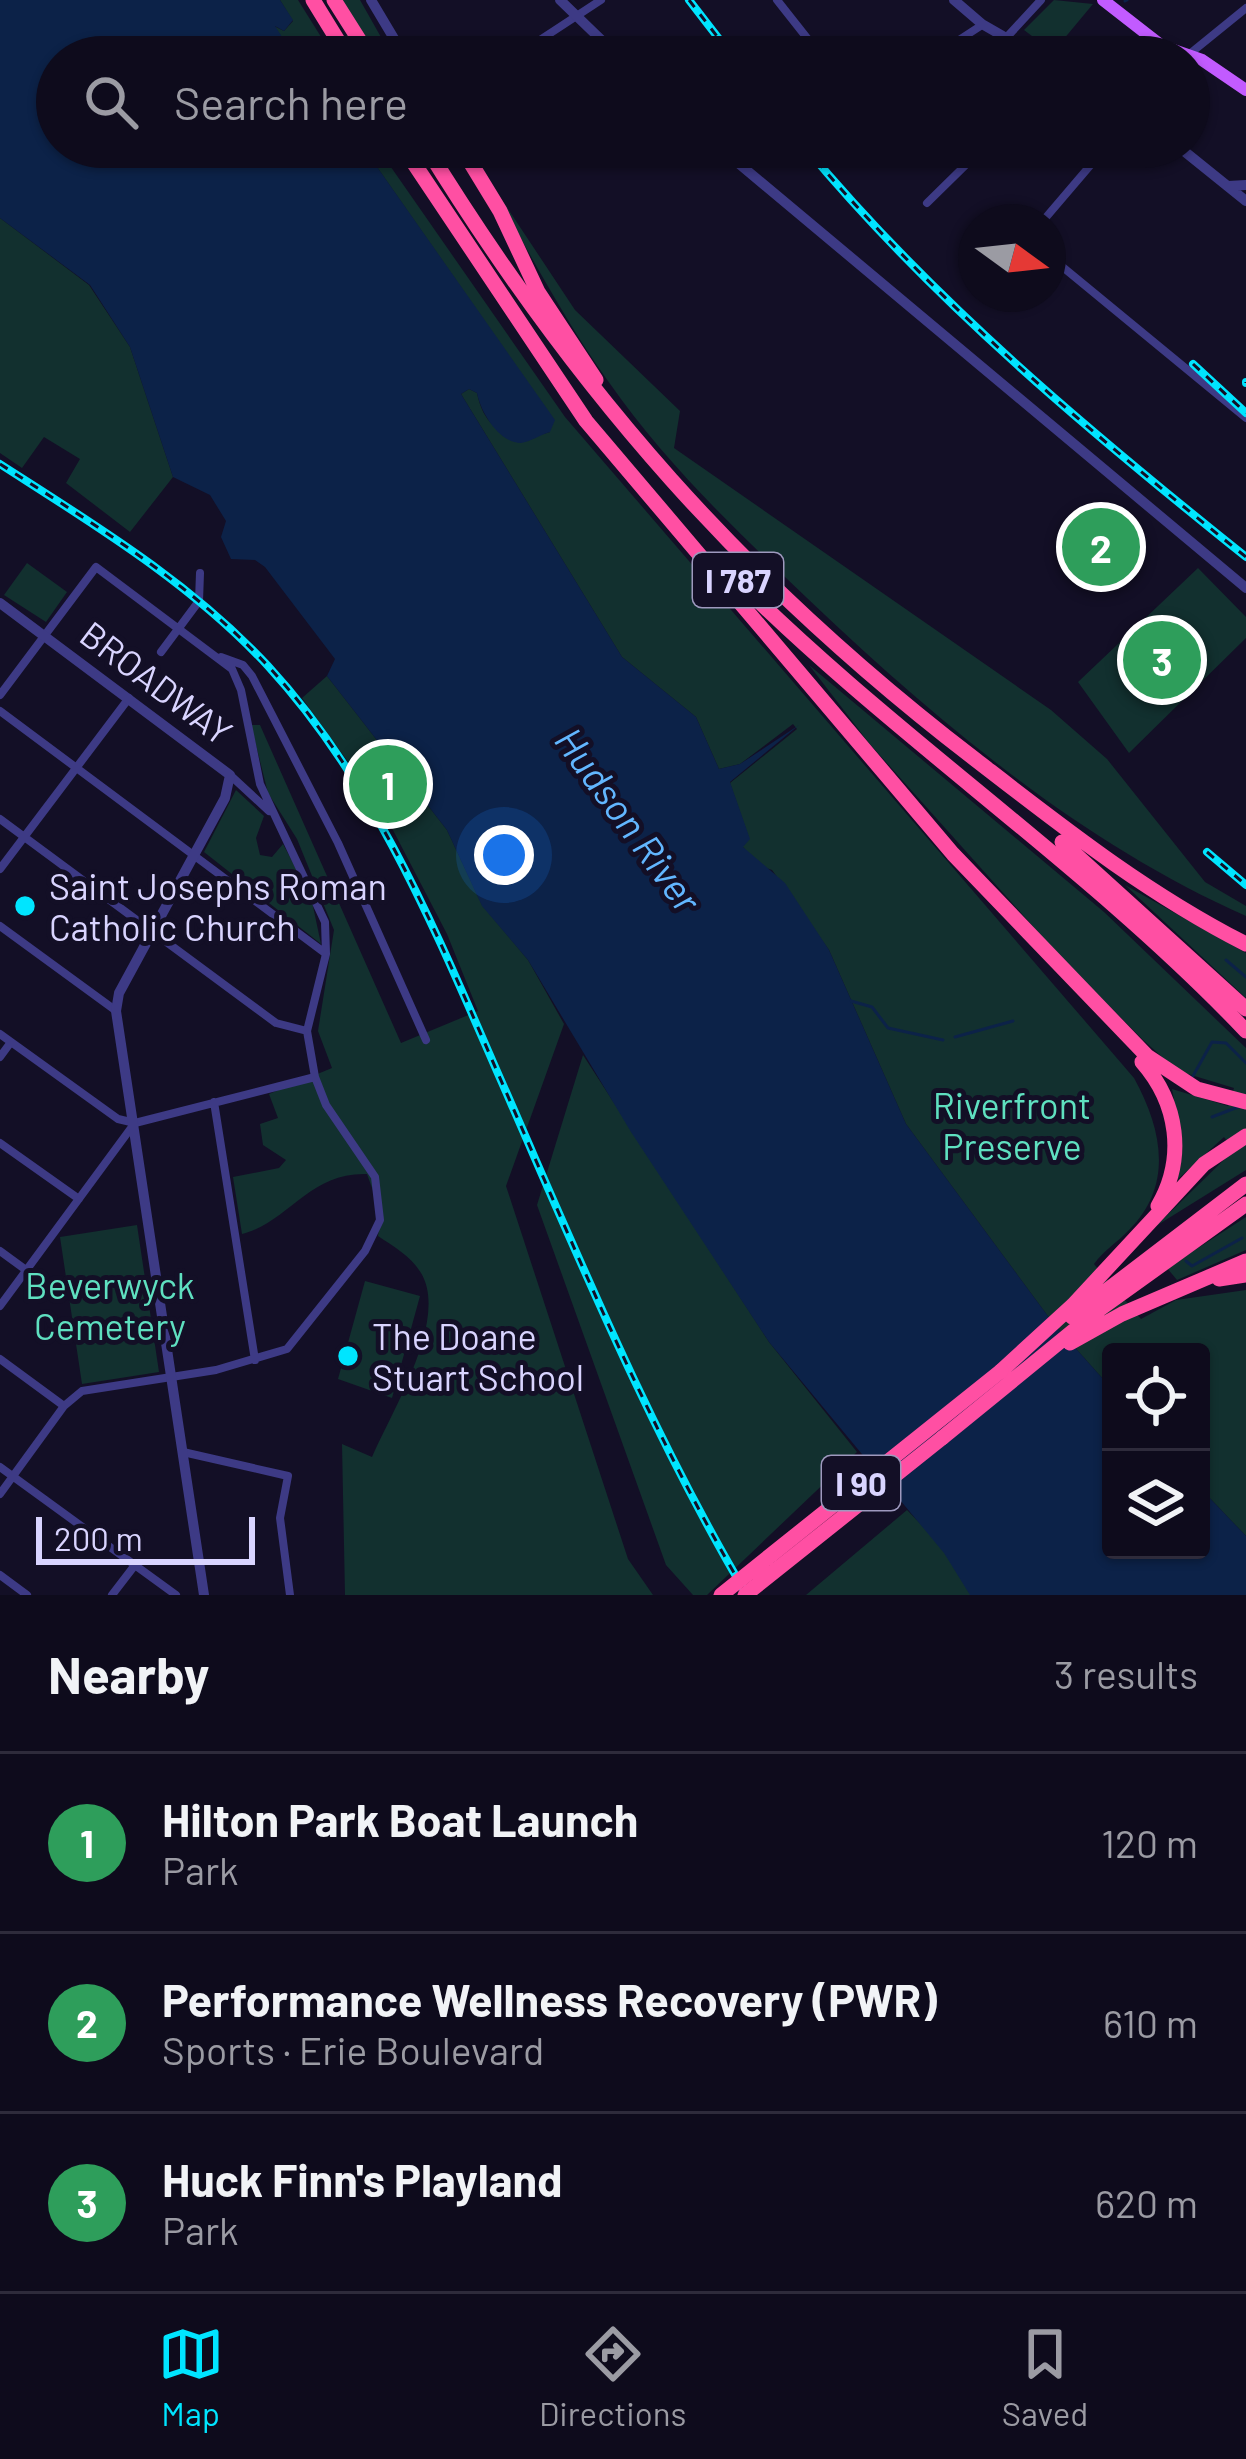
<!DOCTYPE html>
<meta charset="utf-8">
<style>
:root{--surface:#0e0b1c;--page:#171425;--text:#f1f3f6;--muted:#9b9ba3;--line:#2e2b3b;--accent:#00e5ff}
body{margin:0;font-family:Barlow,sans-serif;background:var(--page);color:var(--text)}
.controls{position:absolute;right:36px;bottom:36px;display:grid;overflow:hidden;border-radius:12px;box-shadow:0 3px 9px #0004}
.controls button{width:108px;height:108px;display:grid;place-items:center;padding:0;border:0;border-bottom:3px solid var(--line);background:var(--surface);color:var(--text);font:60px sans-serif}
.compass{position:absolute;left:958px;top:204px;width:108px;height:108px;border-radius:50%;background:var(--surface);box-shadow:0 3px 9px #0004;rotate:105deg}
.scale{position:absolute;left:36px;bottom:30px;width:219px;box-sizing:border-box;padding-left:12px;border:6px solid #d9d4ff;border-top:0;font-size:33px;line-height:42px;white-space:nowrap;color:#d9d4ff;-webkit-text-stroke:9px #130f26;paint-order:stroke}
.you{position:absolute;left:504px;top:855px;width:42px;height:42px;margin:-30px;border:9px solid #fff;border-radius:50%;background:#1a73e8;box-shadow:0 0 0 18px #1a73e833}
.badge{display:grid;place-items:center;width:78px;height:78px;border-radius:50%;background:var(--accent);color:#fff;font-size:39px;font-weight:700}
.pin{position:absolute;translate:-50% -50%;border:6px solid #fff;box-shadow:0 3px 12px #0006}
.list{margin:0;padding:0;list-style:none}
h2{display:flex;justify-content:space-between;align-items:center;height:156px;margin:0;padding:0 48px;font-size:51px}
h2 small{font-size:39px;font-weight:400;color:var(--muted)}
.list li{display:grid;grid-template-columns:78px 1fr auto;gap:36px;align-items:center;box-sizing:border-box;height:180px;padding:0 48px;border-top:3px solid var(--line)}
.list b{display:block;font-size:45px;white-space:nowrap}
.list p{margin:0;font-size:39px;white-space:nowrap;color:var(--muted)}
.list em{font-size:39px;font-style:normal;color:var(--muted)}
.icon{flex:none;width:66px;height:66px;fill:none;stroke:currentColor;stroke-width:2;stroke-linecap:round;stroke-linejoin:round}
.map{position:relative;flex:none;width:1246px;height:1595px;overflow:hidden}
.search{position:absolute;background:var(--surface);box-shadow:0 3px 9px #0004;left:36px;right:36px;top:36px;height:132px;display:flex;align-items:center;gap:30px;box-sizing:border-box;padding:0 42px;border-radius:66px;color:var(--muted);font-size:45px}
.sheet{height:696px;background:var(--surface)}
nav{display:flex;justify-content:space-around;align-items:center;box-sizing:border-box;height:168px;border-top:3px solid var(--line);background:var(--surface);font-size:33px;color:var(--muted)}
nav a{display:grid;justify-items:center;gap:6px}
nav .on{color:var(--accent)}
.map>svg:first-child{display:block}
</style>
<div class="map">
<svg width="1246" height="1595" viewBox="0 0 1246 1595">
<rect width="100%" height="100%" fill="#130f26"/>
<!-- green -->
<path fill="#12302f" d="M 280,0 L 298,0 L 328,48 L 356,29 L 338,0 L 360,0 L 386,46 L 385,57 L 295,57 L 274,26 L 284,31 L 293,21 Z
M 1054,0 L 1093,4 L 1053,52 L 1024,30 Z
M 363,147 L 377,147 L 565,417 L 1134,1078 C 1162,1129 1174,1185 1129,1230 C 1118,1242 1104,1250 1094,1264 L 1141,1319 L 1176,1300 L 1246,1290 L 1246,1536 L 1201,1489 L 1201,1352 L 1111,1352 L 1111,1388 L 1053,1323 L 906,1124 L 829,950 L 772,870 L 758,865 L 742,846 L 749,838 L 730,783 L 797,729 L 793,724 L 740,764 L 719,769 L 696,717 L 622,657 L 461,394 L 469,389 L 477,393 C 485,433 514,444 550,432 L 546,409 Z
M 467,147 L 575,310 L 680,411 L 674,448 L 1051,710 L 1107,759 L 1205,882 L 1246,906 L 1246,916 C 1071,838 922,709 785,577 C 721,516 659,454 608,381 C 554,306 516,224 467,147 Z
M 0,218 L 89,285 L 130,347 L 173,477 L 130,532 L 66,483 L 80,459 L 44,437 L 22,468 L 0,453 Z
M 27,563 L 67,592 L 46,622 L 4,595 Z
M 1198,568 L 1246,617 L 1246,638 L 1129,753 L 1078,682 Z
M 809,665 L 1104,912 L 1246,1048 L 1246,1170 L 1156,1226 L 1234,1150 L 1224,1137 L 1177,1180 L 1182,1140 L 1172,1089 L 1228,1106 L 1234,1088 L 1178,1071 L 1143,1040 L 1056,952 L 869,743 Z
M 327,676 L 447,830 L 482,905 L 528,960 L 564,1024 L 506,1186 L 628,1559 L 653,1595 L 345,1595 L 342,1444 L 372,1457 C 392,1411 449,1319 421,1273 C 411,1256 394,1247 378,1236 L 381,1213 L 367,1174 C 309,1172 289,1222 242,1234 L 233,1177 L 279,1168 L 286,1160 L 263,1145 L 260,1124 L 278,1118 L 269,1094 L 332,1068 L 318,1031 L 334,930 L 297,839 L 268,793 L 251,725 L 260,725 L 401,1043 L 478,1011 L 447,934 L 382,809 L 302,698 Z
M 236,790 L 264,816 L 256,838 L 260,855 L 272,857 L 283,844 L 311,897 L 321,944 L 204,852 Z
M 1125,885 L 1246,953 L 1246,998 Z
M 583,1055 L 769,1342 L 857,1452 L 707,1595 L 693,1595 L 666,1565 L 537,1205 Z
M 1246,1217 L 1246,1250 L 1177,1280 L 1167,1268 Z
M 137,1225 L 159,1372 L 82,1384 L 60,1237 Z
M 365,1281 L 420,1296 L 392,1398 L 338,1379 Z
M 907,1510 L 990,1595 L 806,1595 Z"/>
<!-- water -->
<path fill="#0c2248" d="M 0,0 L 280,0 L 293,20 L 284,31 L 275,26 L 295,57 L 57,57 L 57,147 L 363,147 L 555,420 L 550,432 C 540,435 530,442 521,443 C 498,443 480,410 477,393 L 469,389 L 461,394 L 622,657 L 696,717 L 719,769 L 740,764 L 799,725 L 730,782 L 750,839 L 743,847 L 785,883 L 829,950 L 906,1124 L 1053,1323 L 1111,1388 L 1111,1550 L 1201,1550 L 1201,1489 L 1246,1536 L 1246,1595 L 970,1595 L 944,1553 L 769,1342 L 631,1132 L 528,960 L 482,906 L 447,830 L 327,676 L 335,659 L 265,567 L 255,560 L 231,559 L 221,537 L 226,521 L 210,495 L 173,477 L 130,347 L 90,285 L 0,218 Z"/>
<g fill="none" stroke-linecap="round" stroke-linejoin="round">
<!-- stream -->
<path stroke="#0c2248" stroke-width="3" d="M 1125,1 L 1127,0
M 1226,960 L 1246,977
M 851,1001 L 872,1007 L 888,1028 L 943,1040
M 955,1037 L 1013,1021
M 1193,1076 L 1212,1042 L 1226,1043 L 1246,1063
M 1212,1117 L 1238,1107
M 1186,1261 L 1192,1266 L 1242,1238"/>
<!-- minor -->
<path stroke="#3d3a85" stroke-width="8" d="M 777,0 L 822,57
M 1006,38 L 1041,0
M 1187,56 L 1246,8
M 514,57 L 601,0
M 933,57 L 982,25
M 927,203 L 984,147
M 1042,222 L 1106,147
M 1048,255 L 1246,418
M 161,652 L 199,601 L 200,573
M 221,657 L 243,665 L 252,676 L 338,843 L 426,1040
M 0,695 L 96,567 L 232,669 L 241,690 L 260,784 L 325,922 L 326,954 L 307,1031 L 315,1077 L 326,1105 L 375,1177 L 380,1220 L 365,1251 L 287,1349 L 216,1370 L 82,1391 L 64,1406 L 0,1494
M 0,711 L 325,953
M 230,775 L 269,811
M 0,819 L 276,1023 L 307,1031
M 0,869 L 129,698
M 0,926 L 115,1010
M 0,1034 L 118,1119 L 135,1123 L 315,1077
M 0,1057 L 11,1042
M 214,1102 L 255,1360
M 0,1143 L 79,1199
M 0,1251 L 26,1270
M 0,1306 L 134,1124
M 0,1359 L 64,1406
M 183,1452 L 288,1476 L 280,1518 L 290,1595
M 0,1467 L 176,1595
M 0,1575 L 27,1595
M 112,1595 L 135,1565"/>
<!-- tertiary -->
<path stroke="#3d3a85" stroke-width="10" d="M 371,0 L 405,57
M 560,0 L 619,57
M 954,0 L 982,24 L 1039,57
M 719,147 L 1246,588
M 1179,147 L 1246,201
M 1228,186 L 1246,185
M 0,603 L 230,775 L 225,798 L 119,993 L 116,1011 L 204,1595"/>
<!-- primary -->
<path stroke="#c25bff" stroke-width="12" d="M 1103,0 L 1162,46 L 1202,60 L 1246,90"/>
<!-- motorway -->
<path stroke="#ff4fa3" stroke-width="15" d="M 313,0 L 348,57
M 334,0 L 370,57
M 403,147 L 586,421 L 953,854 L 1147,1056 L 1197,1089 L 1246,1102
M 426,147 C 578,394 745,583 976,760 C 1064,828 1146,893 1246,944
M 461,147 L 500,211 L 538,292 L 596,380
M 727,570 C 890,735 1086,863 1246,1031
M 1062,842 L 1246,1009
M 1142,1062 C 1178,1103 1186,1158 1158,1206
M 1219,1279 L 1246,1275
M 1072,1317 L 1246,1184
M 1070,1343 L 1122,1314 L 1246,1261
M 1001,1371 L 1073,1305 L 1204,1164 L 1246,1136
M 942,1438 L 1100,1309 L 1246,1204"/>
<defs>
<path id="rail" d="M 689,0 L 733,57
M 805,147 C 933,301 1090,432 1246,557
M 1193,364 L 1246,413
M 1246,382 L 1246,383
M 0,464 C 95,525 191,583 268,666 C 374,781 434,927 496,1069 C 574,1246 648,1428 747,1595
M 1207,852 L 1246,885"/>
</defs>
<!-- rail casing -->
<use href="#rail" stroke="#00e5ff" stroke-width="8"/>
<!-- rail -->
<use href="#rail" stroke="#130f26" stroke-width="3" stroke-dasharray="9" stroke-linecap="butt"/>
<!-- motorway-bridge -->
<path stroke="#ff4fa3" stroke-width="15" d="M 721,1595 L 1001,1371
M 745,1595 L 942,1438"/>
</g>
<!-- markers -->
<g fill="#00e5ff" stroke="#130f26" stroke-width="4.5">
<circle cx="25" cy="906" r="12"/>
<circle cx="348" cy="1356" r="12"/>
</g>
<g text-anchor="middle" dominant-baseline="central" stroke-width="10" stroke-linejoin="round" paint-order="stroke">
<!-- shield labels -->
<g fill="#130f26" stroke="#9e99be" stroke-width="3">
<rect x="693" y="553" width="90" height="54" rx="9"/>
<rect x="822" y="1456" width="78" height="54" rx="9"/>
</g>
<g font-size="33" font-weight="bold" fill="#d9d4ff">
<text x="738" y="580">I 787</text>
<text x="861" y="1483">I 90</text>
</g>
<!-- street labels -->
<g font-size="36" fill="#d9d4ff" stroke="#130f26">
<text transform="translate(157 682) rotate(37)">BROADWAY</text>
</g>
<!-- poi labels -->
<g font-size="36" fill="#d9d4ff" stroke="#130f26" text-anchor="start">
<text x="49" y="885">Saint Josephs Roman<tspan x="49" dy="41">Catholic Church</tspan></text>
<text x="372" y="1335">The Doane<tspan x="372" dy="41">Stuart School</tspan></text>
</g>
<!-- park labels -->
<g font-size="36" fill="#5fe0c0" stroke="#130f26">
<text x="1012" y="1104">Riverfront<tspan x="1012" dy="41">Preserve</tspan></text>
<text x="110" y="1284">Beverwyck<tspan x="110" dy="41">Cemetery</tspan></text>
</g>
<!-- water labels -->
<g font-size="39" font-style="italic" fill="#62b6ff" stroke="#130f26">
<text transform="translate(629 819) rotate(54)">Hudson River</text>
</g>
</g>
</svg>
<div class="controls">
<button><svg class="icon" aria-label="locate" viewBox="0 0 24 24"><circle cx="12" cy="12" r="6"/><path d="M12 2v4M12 18v4M2 12h4M18 12h4"/></svg></button>
<button><svg class="icon" aria-label="layers" viewBox="0 0 24 24"><path d="M12 4l9 5-9 5-9-5zM3 14l9 5 9-5"/></svg></button>
</div>
<svg class="compass" viewBox="-18 -18 36 36"><path d="M0-13l5 13h-10z" fill="#e53935"/><path d="M0 13l5-13h-10z" fill="#9b9ba3"/></svg>
<div class="scale">200 m</div>
<div class="you"></div>
<div class="pin badge" style="left:388px;top:784px;background:#2e9e5b">1</div>
<div class="pin badge" style="left:1101px;top:547px;background:#2e9e5b">2</div>
<div class="pin badge" style="left:1162px;top:660px;background:#2e9e5b">3</div>
<div class="search"><svg class="icon" aria-label="search" viewBox="0 0 24 24"><circle cx="10" cy="10" r="6"/><path d="M15 15l6 6"/></svg>Search here</div>
</div>
<section class="sheet">
<h2>Nearby<small>3 results</small></h2>
<ul class="list">
<li><span class="badge" style="background:#2e9e5b">1</span><div><b>Hilton Park Boat Launch</b><p>Park</p></div><em>120 m</em></li>
<li><span class="badge" style="background:#2e9e5b">2</span><div><b>Performance Wellness Recovery (PWR)</b><p>Sports · Erie Boulevard</p></div><em>610 m</em></li>
<li><span class="badge" style="background:#2e9e5b">3</span><div><b>Huck Finn's Playland</b><p>Park</p></div><em>620 m</em></li>
</ul>
</section>
<nav>
<a class="on"><svg class="icon" aria-label="map" viewBox="0 0 24 24"><path d="M3 6l6-2 6 2 6-2v14l-6 2-6-2-6 2zM9 4v14M15 6v14"/></svg>Map</a>
<a><svg class="icon" aria-label="directions" viewBox="0 0 24 24"><path d="M12 3l9 9-9 9-9-9zM9 14v-3h6M13 9l2 2-2 2"/></svg>Directions</a>
<a><svg class="icon" aria-label="saved" viewBox="0 0 24 24"><path d="M7 4h10v16l-5-4-5 4z"/></svg>Saved</a>
</nav>
